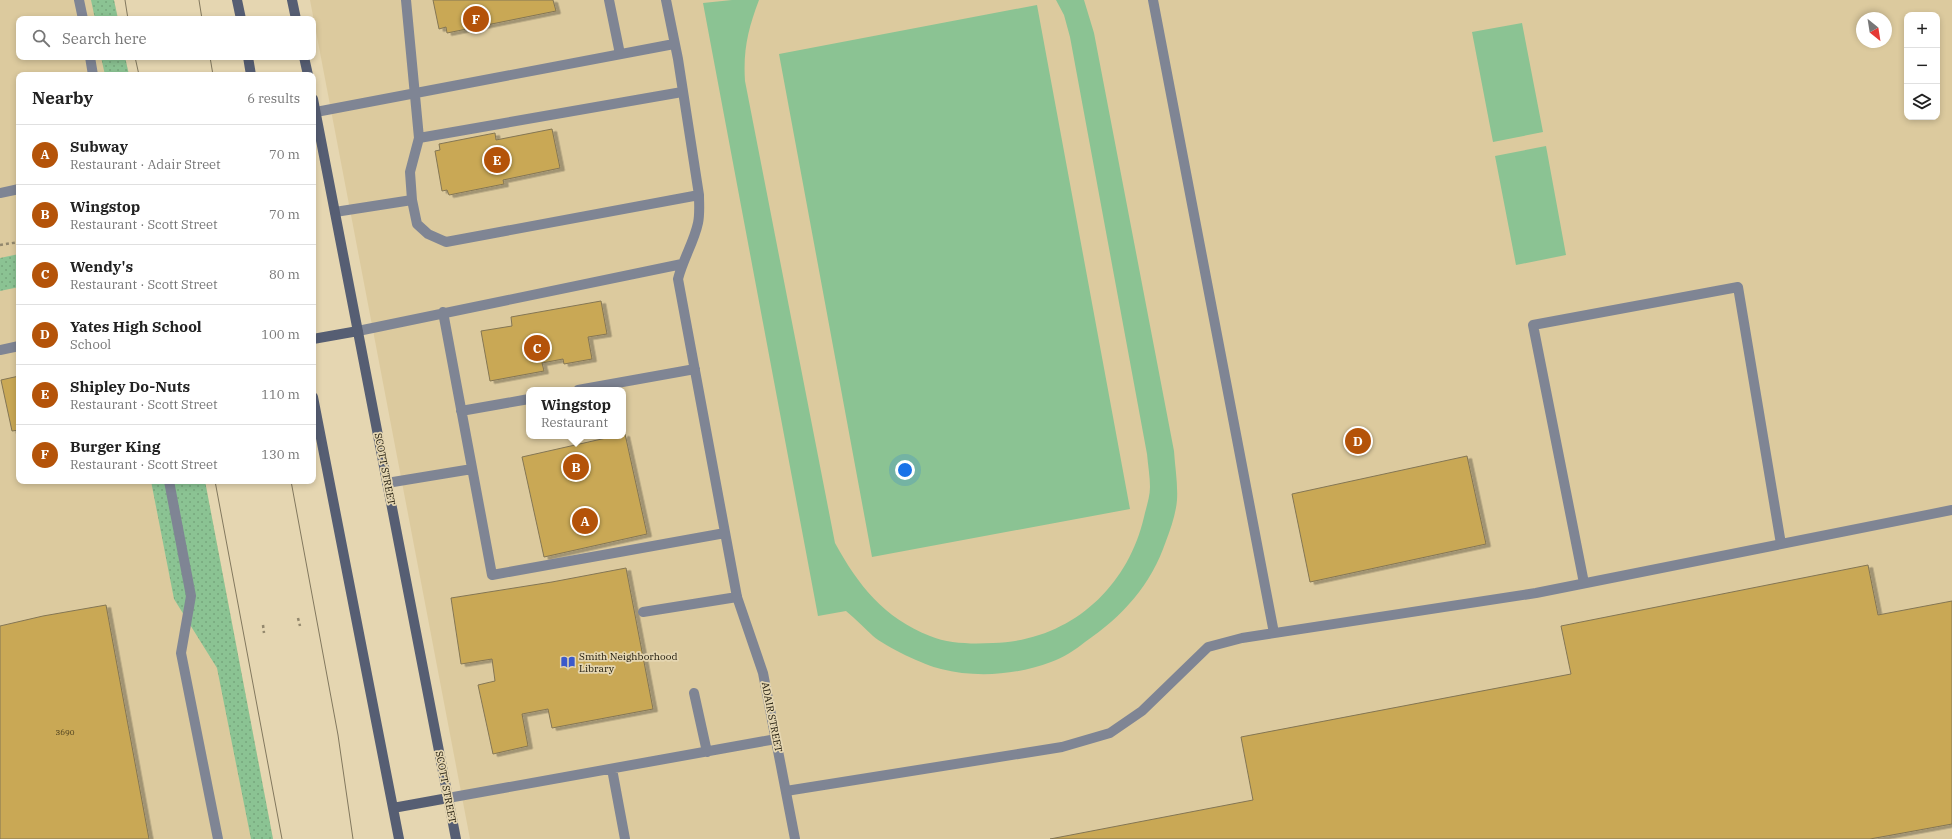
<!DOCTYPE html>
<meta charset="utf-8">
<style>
:root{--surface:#fff;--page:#f6f6f6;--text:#222;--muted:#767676;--line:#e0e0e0;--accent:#b45309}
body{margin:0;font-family:"IBM Plex Serif",serif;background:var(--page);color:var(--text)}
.controls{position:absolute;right:12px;top:12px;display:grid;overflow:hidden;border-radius:8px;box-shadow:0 2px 6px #0003}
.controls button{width:36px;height:36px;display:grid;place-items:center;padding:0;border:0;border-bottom:1px solid var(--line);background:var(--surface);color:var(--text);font:20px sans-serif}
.compass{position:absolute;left:1856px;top:12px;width:36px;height:36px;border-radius:50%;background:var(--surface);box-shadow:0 2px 6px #0003;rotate:150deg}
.you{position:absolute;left:905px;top:470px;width:14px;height:14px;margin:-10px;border:3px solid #fff;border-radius:50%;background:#1a73e8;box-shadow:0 0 0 6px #1a73e833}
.badge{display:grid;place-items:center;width:26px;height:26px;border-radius:50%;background:var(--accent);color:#fff;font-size:13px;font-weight:700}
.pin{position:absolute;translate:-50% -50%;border:2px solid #fff;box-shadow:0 1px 4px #0006}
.popup{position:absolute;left:526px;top:387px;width:100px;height:52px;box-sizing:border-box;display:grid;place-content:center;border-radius:8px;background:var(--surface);filter:drop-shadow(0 1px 3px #0005);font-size:13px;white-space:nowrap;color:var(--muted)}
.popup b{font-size:15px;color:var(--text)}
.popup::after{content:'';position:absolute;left:50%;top:100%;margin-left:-8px;border:8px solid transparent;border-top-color:var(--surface)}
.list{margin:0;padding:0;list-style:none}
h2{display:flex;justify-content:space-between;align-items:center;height:52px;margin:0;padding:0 16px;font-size:17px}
h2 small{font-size:13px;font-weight:400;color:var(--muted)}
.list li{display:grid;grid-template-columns:26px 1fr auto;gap:12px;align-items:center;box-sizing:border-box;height:60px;padding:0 16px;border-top:1px solid var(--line)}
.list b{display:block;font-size:15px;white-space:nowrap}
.list p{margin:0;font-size:13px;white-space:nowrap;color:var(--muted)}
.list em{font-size:13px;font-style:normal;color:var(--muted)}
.icon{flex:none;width:22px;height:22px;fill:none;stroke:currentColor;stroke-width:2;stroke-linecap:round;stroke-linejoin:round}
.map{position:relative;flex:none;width:1952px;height:839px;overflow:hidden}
.search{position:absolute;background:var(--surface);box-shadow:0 2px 6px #0003;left:16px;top:16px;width:300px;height:44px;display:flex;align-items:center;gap:10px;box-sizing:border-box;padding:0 14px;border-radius:8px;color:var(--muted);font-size:15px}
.panel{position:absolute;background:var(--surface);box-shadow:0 2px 6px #0003;left:16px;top:72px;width:300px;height:412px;border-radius:8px}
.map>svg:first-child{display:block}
</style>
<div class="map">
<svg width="1952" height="839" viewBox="0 0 1952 839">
<defs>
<pattern id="grass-dots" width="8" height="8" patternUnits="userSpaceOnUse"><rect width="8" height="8" fill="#8bc393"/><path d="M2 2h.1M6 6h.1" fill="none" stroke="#77a77d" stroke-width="1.8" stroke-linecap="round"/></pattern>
<filter id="shadow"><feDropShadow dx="4.5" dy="2.5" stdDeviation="0" flood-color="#0004"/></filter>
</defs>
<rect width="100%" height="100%" fill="#e5d6b1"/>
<!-- built -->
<path fill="#dcca9e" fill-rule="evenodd" d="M 0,0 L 114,0 L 118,19 L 19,19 L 19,57 L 125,57 L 129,75 L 19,75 L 19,481 L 205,481 L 273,839 L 0,839 Z
M 310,0 L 1952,0 L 1952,839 L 470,839 ZM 1907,15 L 1937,15 L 1937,117 L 1907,117 ZM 1862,18 L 1886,18 L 1886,42 L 1862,42 ZM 529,390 L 623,390 L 623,436 L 529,436 Z"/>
<!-- grass -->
<path fill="url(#grass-dots)" d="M 91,0 L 114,0 L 118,19 L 95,19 Z
M 101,57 L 125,57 L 129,75 L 105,75 Z
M 19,254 L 19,287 L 0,291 L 0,258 Z
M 151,481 L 205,481 L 273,839 L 251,839 L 217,668 L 174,599 Z"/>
<!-- pitch -->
<path fill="#8bc393" d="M 732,0 L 759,0 C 748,29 743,50 745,81 L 835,543 C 858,585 884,618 930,636 C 949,644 973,644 993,643 C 1068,641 1127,590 1144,517 C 1146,508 1150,497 1150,487 C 1150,477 1148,465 1147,454 L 1070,37 L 1064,15 L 1056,0 L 1084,0 L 1094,33 L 1174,451 C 1175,467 1178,484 1177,500 C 1176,513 1171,528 1166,541 C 1151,585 1123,616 1085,642 C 1075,650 1063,658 1051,662 C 1017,675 976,678 941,669 C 924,665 886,647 873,636 C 864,628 856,619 846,611 L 818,616 L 703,3 Z
M 1037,5 L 1130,509 L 872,557 L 779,54 Z
M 1522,23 L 1543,132 L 1493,142 L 1472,32 Z
M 1546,146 L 1566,255 L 1516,265 L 1495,156 Z"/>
<!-- building -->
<path fill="#c9a854" stroke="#847654" filter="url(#shadow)" d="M 433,0 L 553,0 L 556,11 L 447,33 L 446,27 L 439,29 Z
M 552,129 L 560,168 L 503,180 L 504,184 L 449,195 L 447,190 L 442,191 L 435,151 L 440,150 L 439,144 L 495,133 L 496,140 Z
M 601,301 L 607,334 L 588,337 L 592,359 L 564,364 L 563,359 L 542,363 L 544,371 L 490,381 L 481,331 L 512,326 L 511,317 Z
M 19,376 L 19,430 L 12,431 L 1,380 Z
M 623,434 L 625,434 L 647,534 L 544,557 L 522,457 L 615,436 L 623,436 Z
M 1467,456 L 1486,544 L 1310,582 L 1292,494 Z
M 1868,565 L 1878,615 L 1952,601 L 1952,824 L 1870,839 L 1050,839 L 1253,800 L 1241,737 L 1571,674 L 1561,626 Z
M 626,568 L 653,709 L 552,728 L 548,709 L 522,714 L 528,746 L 493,754 L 478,685 L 495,681 L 492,659 L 461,664 L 451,598 L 552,582 Z
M 106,605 L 149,839 L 0,839 L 0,626 L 43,616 Z"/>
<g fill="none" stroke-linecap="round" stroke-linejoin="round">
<!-- path -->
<path stroke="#93886d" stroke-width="2.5" stroke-dasharray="3 3" stroke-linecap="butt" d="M 0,245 L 19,242
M 298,618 L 300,626
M 263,625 L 264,633"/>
<!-- service -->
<path stroke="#7f8594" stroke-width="10" d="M 79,0 L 83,19
M 406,0 L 419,138 L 410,172 L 412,200 L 417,224 L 428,234 L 446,242 L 699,195 L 678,59 L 666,0
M 609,0 L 620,54
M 1153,0 L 1274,633
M 90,57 L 93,75
M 316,112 L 674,44
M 419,138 L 682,92
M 0,193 L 19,189
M 335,212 L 412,200
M 443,312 L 492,575 L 725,533
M 358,331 L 682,264
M 0,350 L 19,346
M 578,390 L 695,369
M 461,411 L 529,399
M 169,481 L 191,596 L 181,653 L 218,839
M 387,483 L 472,469
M 1584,583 L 1533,325 L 1738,287 L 1781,544
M 643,612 L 737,597 L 678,279 C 683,259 694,242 698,223 C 700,214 699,204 699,195
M 694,693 L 707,752
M 612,769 L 625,839
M 786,791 L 1062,747 L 1110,733 L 1142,711 L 1208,647 L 1242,638 L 1536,593 L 1952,510
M 448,798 L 776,739"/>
<!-- minor -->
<path stroke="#7f8594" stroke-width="10" d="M 737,597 L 763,673 L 795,839"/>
<!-- secondary -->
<path stroke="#565e73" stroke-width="10" d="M 237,0 L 241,19
M 292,0 L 296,19
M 248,57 L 251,75
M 304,57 L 308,75
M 313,99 L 456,839
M 313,339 L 358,331
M 313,397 L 399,839
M 393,808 L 448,798"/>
<!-- tram -->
<path stroke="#82785e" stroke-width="1" d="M 125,0 L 128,19
M 199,0 L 202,19
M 135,57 L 139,75
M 210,57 L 213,75
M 215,481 L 282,839
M 291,481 L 338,735 L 353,839"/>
</g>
<!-- icons -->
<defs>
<symbol id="library-bare" viewBox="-9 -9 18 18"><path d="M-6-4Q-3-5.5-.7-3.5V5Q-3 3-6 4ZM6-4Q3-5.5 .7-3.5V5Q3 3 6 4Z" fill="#3b59cb" stroke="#e5d6b1" stroke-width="2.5" paint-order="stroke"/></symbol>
</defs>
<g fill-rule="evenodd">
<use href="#library-bare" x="558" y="652" width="20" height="20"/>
</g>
<g text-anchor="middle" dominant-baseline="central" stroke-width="3.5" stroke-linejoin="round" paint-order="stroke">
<!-- number labels -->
<g font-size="8" fill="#473b1c">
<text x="65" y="732">3690</text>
</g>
<!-- street labels -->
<g font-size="10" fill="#1c1709" stroke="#e5d6b1">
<text transform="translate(385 469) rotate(79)">SCOTT STREET</text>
<text transform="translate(772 717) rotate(79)">ADAIR STREET</text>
<text transform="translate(446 787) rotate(79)">SCOTT STREET</text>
</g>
<!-- poi labels -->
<g font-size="10" fill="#1c1709" stroke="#e5d6b1" text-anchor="start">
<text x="579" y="656">Smith Neighborhood<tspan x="579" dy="12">Library</tspan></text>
</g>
</g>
</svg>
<div class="controls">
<button>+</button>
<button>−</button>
<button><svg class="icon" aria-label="layers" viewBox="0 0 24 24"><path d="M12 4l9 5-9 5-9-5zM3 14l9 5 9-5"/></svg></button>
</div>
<svg class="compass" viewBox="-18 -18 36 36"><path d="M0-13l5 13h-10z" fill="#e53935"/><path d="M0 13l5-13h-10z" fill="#767676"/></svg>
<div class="you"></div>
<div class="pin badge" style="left:585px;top:521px">A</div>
<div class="pin badge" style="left:576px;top:467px">B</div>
<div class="popup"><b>Wingstop</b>Restaurant</div>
<div class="pin badge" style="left:537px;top:348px">C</div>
<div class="pin badge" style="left:1358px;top:441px">D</div>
<div class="pin badge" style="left:497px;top:160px">E</div>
<div class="pin badge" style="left:476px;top:19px">F</div>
<div class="search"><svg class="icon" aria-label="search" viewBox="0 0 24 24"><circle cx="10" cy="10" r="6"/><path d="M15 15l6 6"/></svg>Search here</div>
<section class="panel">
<h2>Nearby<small>6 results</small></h2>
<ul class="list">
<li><span class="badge">A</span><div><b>Subway</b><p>Restaurant · Adair Street</p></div><em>70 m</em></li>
<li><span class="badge">B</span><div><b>Wingstop</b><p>Restaurant · Scott Street</p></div><em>70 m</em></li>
<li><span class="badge">C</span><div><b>Wendy's</b><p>Restaurant · Scott Street</p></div><em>80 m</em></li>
<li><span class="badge">D</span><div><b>Yates High School</b><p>School</p></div><em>100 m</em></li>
<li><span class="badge">E</span><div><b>Shipley Do-Nuts</b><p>Restaurant · Scott Street</p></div><em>110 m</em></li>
<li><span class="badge">F</span><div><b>Burger King</b><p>Restaurant · Scott Street</p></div><em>130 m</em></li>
</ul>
</section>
</div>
